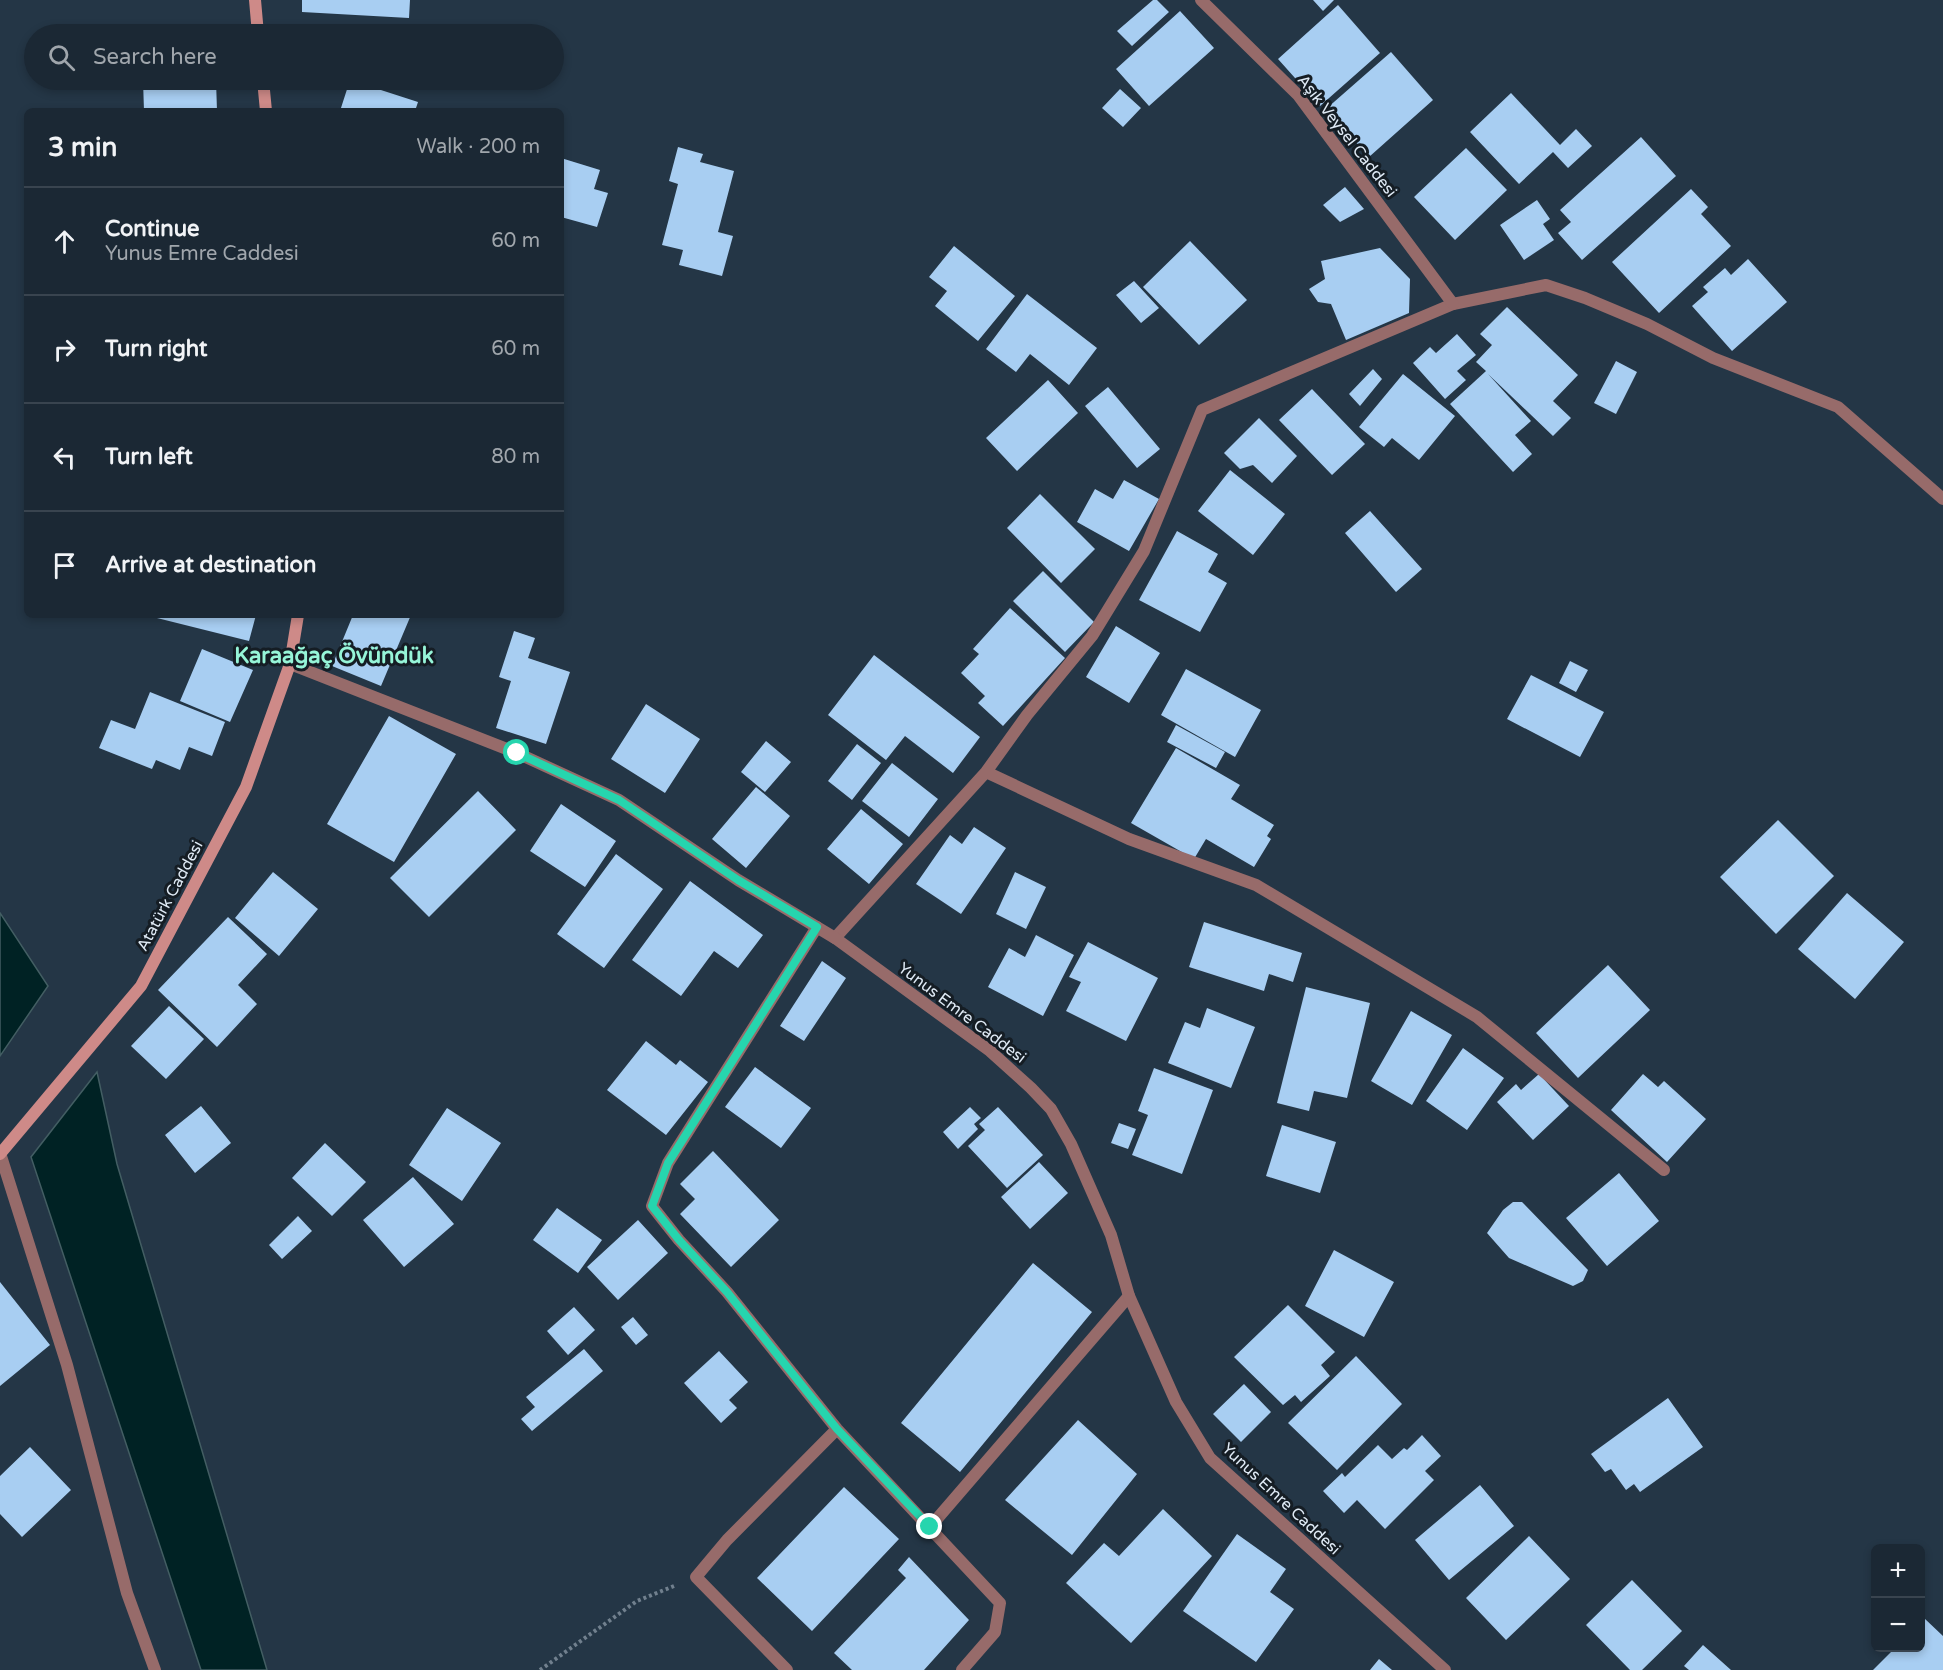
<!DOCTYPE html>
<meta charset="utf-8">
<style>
:root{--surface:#1b2834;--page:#283440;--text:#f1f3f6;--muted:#a0a6ac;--line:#39444f}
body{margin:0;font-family:"Varela Round",sans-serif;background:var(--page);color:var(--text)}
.controls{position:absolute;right:18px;bottom:18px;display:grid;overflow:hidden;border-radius:9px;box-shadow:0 3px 9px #0003}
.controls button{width:54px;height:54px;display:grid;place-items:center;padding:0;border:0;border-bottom:2px solid var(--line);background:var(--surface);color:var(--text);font:30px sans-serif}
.stop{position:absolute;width:18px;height:18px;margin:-14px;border:4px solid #26d5ae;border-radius:50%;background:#fff}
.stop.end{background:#26d5ae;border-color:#fff;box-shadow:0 2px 6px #0008}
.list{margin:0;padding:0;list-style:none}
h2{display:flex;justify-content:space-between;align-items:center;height:78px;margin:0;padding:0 24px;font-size:26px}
h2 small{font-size:20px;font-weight:400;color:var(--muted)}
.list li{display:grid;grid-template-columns:39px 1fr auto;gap:18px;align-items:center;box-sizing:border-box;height:108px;padding:0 24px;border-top:2px solid var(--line)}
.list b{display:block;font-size:22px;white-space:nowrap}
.list p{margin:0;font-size:20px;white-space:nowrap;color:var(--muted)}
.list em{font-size:20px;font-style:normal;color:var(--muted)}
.icon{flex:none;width:33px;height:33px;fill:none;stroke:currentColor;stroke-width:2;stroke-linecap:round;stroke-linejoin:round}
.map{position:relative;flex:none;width:1943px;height:1670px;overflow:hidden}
.search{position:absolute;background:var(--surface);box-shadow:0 3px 9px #0003;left:24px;top:24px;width:540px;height:66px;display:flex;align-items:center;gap:15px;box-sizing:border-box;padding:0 21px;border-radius:33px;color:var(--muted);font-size:22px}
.panel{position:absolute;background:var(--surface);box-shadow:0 3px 9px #0003;left:24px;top:108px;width:540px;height:510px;border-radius:9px}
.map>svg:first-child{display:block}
</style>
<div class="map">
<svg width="1943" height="1670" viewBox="0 0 1943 1670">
<rect width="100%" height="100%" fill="#243646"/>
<!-- water -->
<path fill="#002224" stroke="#435e63" stroke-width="1.5" d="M 0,913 L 48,986 L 0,1056 Z
M 97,1072 L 117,1164 L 267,1670 L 201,1670 L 31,1157 Z"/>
<!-- building -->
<path fill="#a8cef2" d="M 302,0 L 410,0 L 409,18 L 302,12 Z
M 1153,0 L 1157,0 L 1169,12 L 1132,46 L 1117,31 Z
M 1313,0 L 1334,0 L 1323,11 Z
M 1338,5 L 1380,53 L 1320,106 L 1278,59 Z
M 1180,11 L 1214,48 L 1149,106 L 1116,69 Z
M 214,25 L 215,34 L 142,34 L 141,28 Z
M 1391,52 L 1433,100 L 1369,157 L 1326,109 Z
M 143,80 L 216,80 L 217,111 L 144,111 Z
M 350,80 L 418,102 L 415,111 L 340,111 Z
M 1120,89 L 1141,108 L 1123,127 L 1102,108 Z
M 1511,93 L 1560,145 L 1576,129 L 1592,146 L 1568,168 L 1553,152 L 1519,184 L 1470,132 Z
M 1641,137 L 1676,176 L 1582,260 L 1558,233 L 1571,222 L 1560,210 Z
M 678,147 L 703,154 L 700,162 L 734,171 L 718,232 L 733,236 L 722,276 L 679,265 L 683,250 L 662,245 L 678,184 L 669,181 Z
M 1466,148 L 1507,190 L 1455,240 L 1414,197 Z
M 561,158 L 600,170 L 594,189 L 608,193 L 597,227 L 561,217 Z
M 1345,187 L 1364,209 L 1340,222 L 1323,205 Z
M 1691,189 L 1708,207 L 1701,214 L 1731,246 L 1659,313 L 1612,262 Z
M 1537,200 L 1550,219 L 1543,224 L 1554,240 L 1524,260 L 1500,225 Z
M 1190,241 L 1247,300 L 1199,345 L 1143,287 Z
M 954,246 L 1015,296 L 978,341 L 935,306 L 947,291 L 929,277 Z
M 1380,248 L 1410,279 L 1409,313 L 1346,340 L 1331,304 L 1318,302 L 1309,289 L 1325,279 L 1321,261 Z
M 1748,259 L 1787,302 L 1732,351 L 1692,306 L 1708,292 L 1703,287 L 1725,268 L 1731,275 Z
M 1134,281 L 1159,308 L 1141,323 L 1116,295 Z
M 1027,294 L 1097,348 L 1069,385 L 1030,354 L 1016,372 L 986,349 Z
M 1507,307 L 1578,375 L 1553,401 L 1571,418 L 1553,436 L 1488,374 L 1531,421 L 1515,435 L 1532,454 L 1513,472 L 1450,404 L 1486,371 L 1476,362 L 1492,345 L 1480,334 Z
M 1457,334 L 1476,355 L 1457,371 L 1466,380 L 1445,399 L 1413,363 L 1430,347 L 1436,353 Z
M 1616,361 L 1637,372 L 1616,414 L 1594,403 Z
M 1373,369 L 1382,379 L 1360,406 L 1349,394 Z
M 1403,374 L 1455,416 L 1419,460 L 1392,438 L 1384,447 L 1359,427 Z
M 1048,380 L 1078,413 L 1017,471 L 986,438 Z
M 1108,387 L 1160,449 L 1137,468 L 1085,406 Z
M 1312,389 L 1365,444 L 1332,475 L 1279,420 Z
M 1259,418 L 1297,456 L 1272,483 L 1253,465 L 1240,469 L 1224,453 Z
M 1230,470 L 1285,514 L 1253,555 L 1198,511 Z
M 1124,480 L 1159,499 L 1129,551 L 1077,522 L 1095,489 L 1113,499 Z
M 1040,494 L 1095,549 L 1061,583 L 1007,528 Z
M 1370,511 L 1422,569 L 1396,592 L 1345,533 Z
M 1177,531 L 1218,554 L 1208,572 L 1227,583 L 1200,632 L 1139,600 Z
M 1043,571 L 1094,622 L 1065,652 L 1013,601 Z
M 1010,608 L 1065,658 L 1003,726 L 978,703 L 985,696 L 961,673 L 979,654 L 973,649 Z
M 158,615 L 256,615 L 249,641 L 157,618 Z
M 353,615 L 411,615 L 381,686 L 332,666 Z
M 1116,626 L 1160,653 L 1129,703 L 1086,677 Z
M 514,631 L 535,638 L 528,658 L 570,672 L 546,744 L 496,728 L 511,681 L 499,677 Z
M 202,649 L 253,670 L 230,722 L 180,701 Z
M 874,655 L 980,737 L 953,773 L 905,736 L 886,760 L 828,715 Z
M 1570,661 L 1588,670 L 1576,692 L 1559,683 Z
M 1186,669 L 1261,710 L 1235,757 L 1161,715 Z
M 1531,675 L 1604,712 L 1580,757 L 1507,719 Z
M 150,692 L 225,722 L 212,756 L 189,747 L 180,770 L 156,760 L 152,769 L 99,748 L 111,720 L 135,729 Z
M 646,704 L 700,739 L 665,793 L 611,759 Z
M 389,716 L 456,754 L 394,862 L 327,824 Z
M 1176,725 L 1225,752 L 1216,768 L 1167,742 Z
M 766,741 L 791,762 L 765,792 L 741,772 Z
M 857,744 L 881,763 L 852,800 L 828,781 Z
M 1176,748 L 1240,785 L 1231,799 L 1274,825 L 1267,836 L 1271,839 L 1254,867 L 1206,839 L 1194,859 L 1131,823 Z
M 892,763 L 938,799 L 909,837 L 862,801 Z
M 756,787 L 790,816 L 746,868 L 712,839 Z
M 478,791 L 516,830 L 429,917 L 390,878 Z
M 561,804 L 616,841 L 585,887 L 530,851 Z
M 861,809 L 903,844 L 869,884 L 827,849 Z
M 1778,820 L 1834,876 L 1776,934 L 1720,877 Z
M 974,827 L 1006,848 L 961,914 L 916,884 L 950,835 L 962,844 Z
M 616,854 L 663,889 L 604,968 L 557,934 Z
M 273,872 L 318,909 L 279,956 L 235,918 Z
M 1015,872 L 1046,887 L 1026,929 L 996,914 Z
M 690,881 L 763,935 L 738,968 L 714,951 L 681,996 L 632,960 Z
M 1847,893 L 1904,942 L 1855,999 L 1798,949 Z
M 228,917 L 267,954 L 238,985 L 257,1004 L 217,1047 L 158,990 Z
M 1204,922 L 1302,953 L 1293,982 L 1269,974 L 1264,991 L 1189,967 Z
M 1036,935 L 1074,955 L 1043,1016 L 988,987 L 1009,948 L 1025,957 Z
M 1088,942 L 1158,978 L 1126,1041 L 1066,1011 L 1081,982 L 1069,977 Z
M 822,961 L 846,978 L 804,1041 L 780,1026 Z
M 1608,965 L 1650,1010 L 1578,1078 L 1536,1033 Z
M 1306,987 L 1370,1003 L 1347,1098 L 1314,1091 L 1309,1111 L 1277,1103 Z
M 169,1006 L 204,1039 L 166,1079 L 131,1046 Z
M 1207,1008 L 1255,1027 L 1231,1088 L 1168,1063 L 1185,1022 L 1200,1028 Z
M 1411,1011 L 1452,1035 L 1412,1105 L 1371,1081 Z
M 646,1041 L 676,1065 L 680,1060 L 708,1082 L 666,1135 L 607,1090 Z
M 1463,1048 L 1504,1078 L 1467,1130 L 1426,1101 Z
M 755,1067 L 811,1108 L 781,1148 L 725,1107 Z
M 1154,1068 L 1213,1090 L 1182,1174 L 1132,1155 L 1148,1115 L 1138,1111 Z
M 1539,1074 L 1569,1106 L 1533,1140 L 1497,1102 L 1516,1084 L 1521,1090 Z
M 1643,1074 L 1658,1087 L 1664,1081 L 1706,1119 L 1667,1162 L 1611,1110 Z
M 201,1106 L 231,1143 L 195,1173 L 165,1135 Z
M 970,1107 L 981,1118 L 974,1124 L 978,1129 L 958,1149 L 943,1132 Z
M 998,1107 L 1043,1155 L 1007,1188 L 968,1146 L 985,1130 L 979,1124 Z
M 447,1108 L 501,1143 L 462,1201 L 409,1165 Z
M 1119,1123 L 1136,1129 L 1128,1149 L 1111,1143 Z
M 1282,1125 L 1336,1142 L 1320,1193 L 1266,1176 Z
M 325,1143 L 366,1182 L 332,1216 L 292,1178 Z
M 713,1151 L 779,1220 L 731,1267 L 680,1214 L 695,1199 L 680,1184 Z
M 1039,1162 L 1068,1193 L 1030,1229 L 1001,1197 Z
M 1619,1173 L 1659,1221 L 1607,1266 L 1566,1218 Z
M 413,1177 L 454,1224 L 404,1267 L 363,1220 Z
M 1513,1202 L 1522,1202 L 1588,1270 L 1583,1281 L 1573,1286 L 1509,1258 L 1487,1233 L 1503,1210 Z
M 557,1208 L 602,1240 L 578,1273 L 533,1240 Z
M 298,1216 L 312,1231 L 282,1259 L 269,1245 Z
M 638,1220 L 668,1253 L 618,1300 L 587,1267 Z
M 1334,1250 L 1394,1282 L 1364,1337 L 1305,1306 Z
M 1033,1263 L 1092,1312 L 960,1472 L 901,1423 Z
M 0,1282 L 50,1345 L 0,1386 Z
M 1288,1305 L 1335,1352 L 1321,1365 L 1330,1376 L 1301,1402 L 1295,1395 L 1283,1405 L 1234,1357 Z
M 574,1307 L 595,1330 L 568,1355 L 547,1331 Z
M 633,1317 L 648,1335 L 636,1345 L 621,1327 Z
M 584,1349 L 603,1371 L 532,1431 L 521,1419 L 535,1407 L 526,1397 Z
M 719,1351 L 748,1382 L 729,1400 L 737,1408 L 721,1423 L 684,1383 Z
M 1356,1356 L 1402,1404 L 1337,1470 L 1288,1423 Z
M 1244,1384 L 1271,1412 L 1241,1442 L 1213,1414 Z
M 1668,1398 L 1703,1447 L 1640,1492 L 1634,1484 L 1626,1490 L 1611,1469 L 1605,1472 L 1591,1454 Z
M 1078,1420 L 1137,1474 L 1072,1555 L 1005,1500 Z
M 1422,1435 L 1441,1456 L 1425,1471 L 1434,1480 L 1385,1529 L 1357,1500 L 1344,1513 L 1323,1491 L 1342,1473 L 1345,1477 L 1378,1445 L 1392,1459 L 1404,1448 L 1407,1450 Z
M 30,1447 L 71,1490 L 22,1537 L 0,1514 L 0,1476 Z
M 1480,1485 L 1514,1526 L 1449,1580 L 1415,1540 Z
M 844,1487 L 899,1539 L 812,1631 L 757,1578 Z
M 1163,1509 L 1212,1556 L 1131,1643 L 1066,1583 L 1104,1543 L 1119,1556 Z
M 1237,1534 L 1286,1569 L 1270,1592 L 1294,1609 L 1256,1662 L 1183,1611 Z
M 1529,1536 L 1570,1579 L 1506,1640 L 1466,1598 Z
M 909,1557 L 969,1620 L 924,1670 L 852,1670 L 834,1653 L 906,1578 L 898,1570 Z
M 1632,1580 L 1682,1631 L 1642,1670 L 1630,1670 L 1586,1625 Z
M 1924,1618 L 1943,1636 L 1943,1670 L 1873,1670 L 1895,1648 L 1920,1648 L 1920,1621 Z
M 1703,1645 L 1731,1670 L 1689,1670 L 1684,1666 Z
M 1379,1659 L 1392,1670 L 1370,1670 Z"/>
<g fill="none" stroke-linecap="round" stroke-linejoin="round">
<!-- path -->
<path stroke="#71808e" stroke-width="4" stroke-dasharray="3 3" stroke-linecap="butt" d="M 540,1670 L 637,1601 L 674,1586"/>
<!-- minor -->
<path stroke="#976b6a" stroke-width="12" d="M 986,772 L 1129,839 L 1256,885 L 1477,1017 L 1664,1170
M 817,927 L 668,1163 L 652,1206 L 679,1240 L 727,1292 L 837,1429 L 1000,1603 L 995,1632 L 962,1670
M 835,938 L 986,772 L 1027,715 L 1092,636 L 1144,551 L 1202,410 L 1453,304 L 1546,285 L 1585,298 L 1647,324 L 1713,358 L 1838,407 L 1943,499
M 0,1153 L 67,1365 L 127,1593 L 155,1670
M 930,1527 L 1129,1296
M 787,1670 L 696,1577 L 727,1540 L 837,1429"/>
<!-- tertiary -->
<path stroke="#976b6a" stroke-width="12" d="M 1201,0 L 1298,95 L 1453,304
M 290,664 L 517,753 L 619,800 L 738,880 L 835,938 L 990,1051 L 1031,1088 L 1051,1109 L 1071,1144 L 1111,1235 L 1129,1296 L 1176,1402 L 1210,1458 L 1445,1670"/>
<!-- secondary -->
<path stroke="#ce8a88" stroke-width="12" d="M 255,0 L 258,34
M 263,80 L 266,111
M 0,1154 L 141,986 L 246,787 L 290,664 L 298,615"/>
</g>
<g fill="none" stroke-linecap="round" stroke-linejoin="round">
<!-- route -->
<path stroke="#26d5ae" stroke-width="8" d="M 517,753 L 619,800 L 738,880 L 817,927 L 668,1163 L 652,1206 L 679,1240 L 727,1292 L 837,1429 L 930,1527"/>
</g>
<g text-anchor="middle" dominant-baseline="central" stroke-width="6" stroke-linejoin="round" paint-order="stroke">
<!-- street labels -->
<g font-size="16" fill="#e0ebf6" stroke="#151d24">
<text transform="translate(1347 136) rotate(52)">Aşık Veysel Caddesi</text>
<text transform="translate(170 896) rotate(-62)">Atatürk Caddesi</text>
<text transform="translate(962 1013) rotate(37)">Yunus Emre Caddesi</text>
<text transform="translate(1281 1499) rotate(43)">Yunus Emre Caddesi</text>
</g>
<!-- district labels -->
<g font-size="22" font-weight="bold" fill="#96f5d8" stroke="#151d24">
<text x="334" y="656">Karaağaç Övündük</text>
</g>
</g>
</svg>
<div class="controls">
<button>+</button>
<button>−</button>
</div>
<div class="stop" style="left:517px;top:753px"></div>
<div class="stop end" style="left:930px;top:1527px"></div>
<div class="search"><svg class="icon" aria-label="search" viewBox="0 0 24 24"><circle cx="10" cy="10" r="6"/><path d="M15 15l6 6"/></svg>Search here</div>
<section class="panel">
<h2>3 min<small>Walk · 200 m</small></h2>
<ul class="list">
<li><svg class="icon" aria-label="ahead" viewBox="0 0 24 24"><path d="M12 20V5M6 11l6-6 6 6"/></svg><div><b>Continue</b><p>Yunus Emre Caddesi</p></div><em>60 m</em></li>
<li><svg class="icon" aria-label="right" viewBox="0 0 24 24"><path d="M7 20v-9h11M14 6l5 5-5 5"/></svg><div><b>Turn right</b></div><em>60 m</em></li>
<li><svg class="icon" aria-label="left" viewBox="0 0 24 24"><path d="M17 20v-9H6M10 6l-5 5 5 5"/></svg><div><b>Turn left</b></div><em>80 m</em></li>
<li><svg class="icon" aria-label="arrive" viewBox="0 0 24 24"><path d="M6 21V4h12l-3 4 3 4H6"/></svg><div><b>Arrive at destination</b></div></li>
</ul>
</section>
</div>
